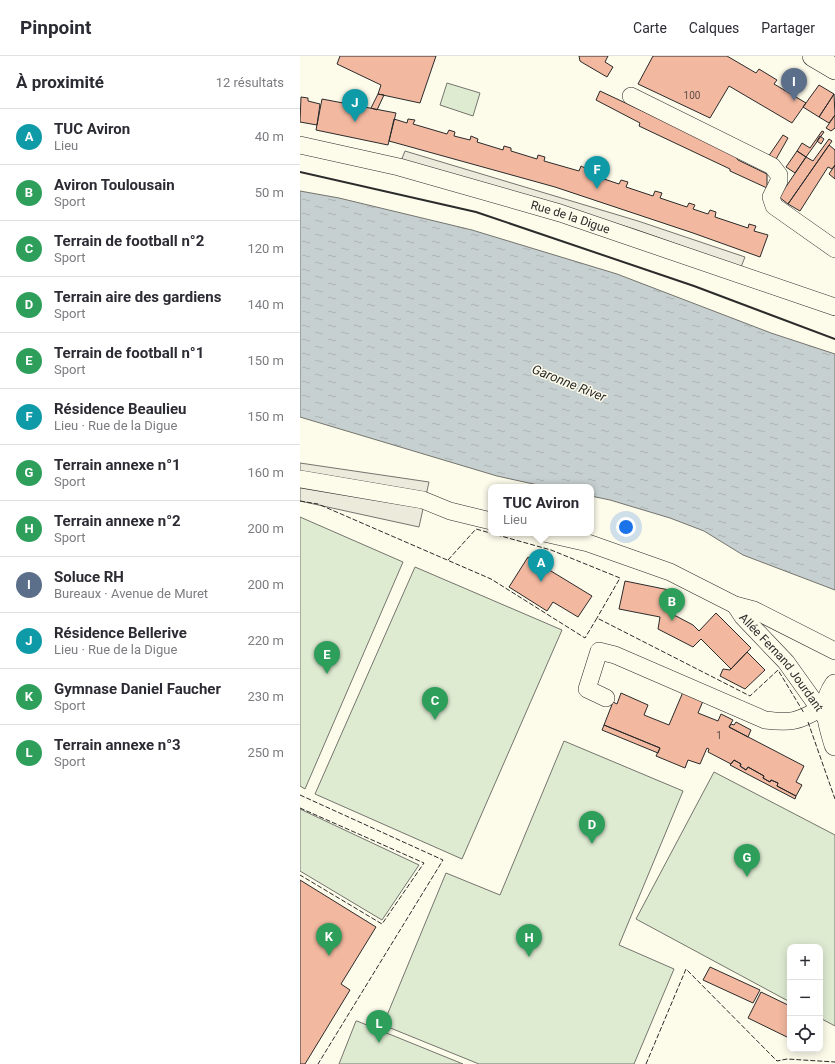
<!DOCTYPE html>
<html lang="fr">
<meta charset="utf-8">
<style>
:root{--surface:#fff;--page:#f2f2f3;--text:#2b2b33;--muted:#7c7c81;--line:#e1e1e2;--accent:#d93025}
body{margin:0;font-family:Roboto,sans-serif;background:var(--page);color:var(--text)}
.controls{position:absolute;right:12px;bottom:12px;display:grid;overflow:hidden;border-radius:8px;box-shadow:0 2px 10px #0003}
.controls button{width:36px;height:36px;display:grid;place-items:center;padding:0;border:0;border-bottom:1px solid var(--line);background:var(--surface);color:var(--text);font:20px sans-serif}
.you{position:absolute;left:326px;top:471px;width:14px;height:14px;margin:-10px;border:3px solid #fff;border-radius:50%;background:#1a73e8;box-shadow:0 0 0 6px #1a73e833}
.badge{display:grid;place-items:center;width:26px;height:26px;border-radius:50%;background:var(--accent);color:#fff;font-size:13px;font-weight:700}
.pin{position:absolute;translate:-50% -33px;filter:drop-shadow(0 1px 2px #0008)}
.pin::after{content:'';position:absolute;top:21px;width:14px;height:12px;background:inherit;clip-path:polygon(0 0,100% 0,50% 100%)}
.popup{position:absolute;left:188px;top:428px;width:106px;height:52px;box-sizing:border-box;display:grid;place-content:center;border-radius:8px;background:var(--surface);filter:drop-shadow(0 1px 3px #0005);font-size:13px;white-space:nowrap;color:var(--muted)}
.popup b{font-size:15px;color:var(--text)}
.popup::after{content:'';position:absolute;left:50%;top:100%;margin-left:-8px;border:8px solid transparent;border-top-color:var(--surface)}
.list{margin:0;padding:0;list-style:none}
h2{display:flex;justify-content:space-between;align-items:center;height:52px;margin:0;padding:0 16px;font-size:17px}
h2 small{font-size:13px;font-weight:400;color:var(--muted)}
.list li{display:grid;grid-template-columns:26px 1fr auto;gap:12px;align-items:center;box-sizing:border-box;height:56px;padding:0 16px;border-top:1px solid var(--line)}
.list b{display:block;font-size:15px;white-space:nowrap}
.list p{margin:0;font-size:13px;white-space:nowrap;color:var(--muted)}
.list em{font-size:13px;font-style:normal;color:var(--muted)}
.icon{flex:none;width:22px;height:22px;fill:none;stroke:currentColor;stroke-width:2;stroke-linecap:round;stroke-linejoin:round}
.map{position:relative;flex:none;width:535px;height:1008px;overflow:hidden}
header{display:flex;align-items:center;gap:24px;box-sizing:border-box;height:56px;padding:0 20px;background:var(--surface);border-bottom:1px solid var(--line)}
header strong{font-size:19px}
nav{display:flex;gap:22px;margin-inline-start:auto;font-size:14px}
main{display:flex}
aside{flex:1;background:var(--surface)}
.map>svg:first-child{display:block}
</style>
<header>
<strong>Pinpoint</strong>
<nav><a>Carte</a><a>Calques</a><a>Partager</a></nav>
</header>
<main>
<aside>
<h2>À proximité<small>12 résultats</small></h2>
<ul class="list">
<li><span class="badge" style="background:#0f9aa8">A</span><div><b>TUC Aviron</b><p>Lieu</p></div><em>40 m</em></li>
<li><span class="badge" style="background:#2e9e5b">B</span><div><b>Aviron Toulousain</b><p>Sport</p></div><em>50 m</em></li>
<li><span class="badge" style="background:#2e9e5b">C</span><div><b>Terrain de football n°2</b><p>Sport</p></div><em>120 m</em></li>
<li><span class="badge" style="background:#2e9e5b">D</span><div><b>Terrain aire des gardiens</b><p>Sport</p></div><em>140 m</em></li>
<li><span class="badge" style="background:#2e9e5b">E</span><div><b>Terrain de football n°1</b><p>Sport</p></div><em>150 m</em></li>
<li><span class="badge" style="background:#0f9aa8">F</span><div><b>Résidence Beaulieu</b><p>Lieu · Rue de la Digue</p></div><em>150 m</em></li>
<li><span class="badge" style="background:#2e9e5b">G</span><div><b>Terrain annexe n°1</b><p>Sport</p></div><em>160 m</em></li>
<li><span class="badge" style="background:#2e9e5b">H</span><div><b>Terrain annexe n°2</b><p>Sport</p></div><em>200 m</em></li>
<li><span class="badge" style="background:#5c6f8a">I</span><div><b>Soluce RH</b><p>Bureaux · Avenue de Muret</p></div><em>200 m</em></li>
<li><span class="badge" style="background:#0f9aa8">J</span><div><b>Résidence Bellerive</b><p>Lieu · Rue de la Digue</p></div><em>220 m</em></li>
<li><span class="badge" style="background:#2e9e5b">K</span><div><b>Gymnase Daniel Faucher</b><p>Sport</p></div><em>230 m</em></li>
<li><span class="badge" style="background:#2e9e5b">L</span><div><b>Terrain annexe n°3</b><p>Sport</p></div><em>250 m</em></li>
</ul>
</aside>
<div class="map">
<svg width="535" height="1008" viewBox="0 0 535 1008">
<defs>
<pattern id="water-ripples" width="26" height="14" patternUnits="userSpaceOnUse"><rect width="26" height="14" fill="#c7d0d0"/><path d="M2 4q2-2 4 0t4 0M15 11q2-2 4 0t4 0" fill="none" stroke="#abb3b3"/></pattern>
</defs>
<rect width="100%" height="100%" fill="#fdfbea"/>
<!-- green -->
<path fill="#deebd1" stroke="#74746e" d="M 147,27 L 180,37 L 173,60 L 140,49 Z
M 0,461 L 103,506 L 5,733 L 0,730 Z
M 115,511 L 262,574 L 162,803 L 15,738 Z
M 264,685 L 383,735 L 319,889 L 374,913 L 334,1008 L 179,1008 L 83,969 L 146,817 L 200,839 Z
M 414,716 L 535,779 L 535,970 L 520,962 L 520,891 L 490,891 L 490,946 L 336,863 Z
M 0,753 L 119,809 L 82,864 L 0,815 Z
M 56,965 L 57,965 L 163,1008 L 39,1008 Z"/>
<!-- parking -->
<path fill="#eceadb" stroke="#74746e" d="M 105,95 L 338,165 L 445,201 L 441,211 L 337,174 L 223,139 L 101,105 Z
M 0,407 L 129,426 L 119,471 L 0,445 Z"/>
<!-- water -->
<path fill="url(#water-ripples)" stroke="#74746e" d="M 0,135 L 39,142 L 172,174 L 317,218 L 471,277 L 535,298 L 535,534 L 443,499 L 404,475 L 370,462 L 310,444 L 291,440 L 291,431 L 247,431 L 197,420 L 0,361 Z"/>
<!-- building -->
<path fill="#f2b8a0" stroke="#2b2b2b" d="M 40,0 L 136,0 L 120,47 L 78,38 L 81,29 L 37,8 Z
M 279,0 L 308,0 L 305,6 L 313,11 L 307,21 L 283,7 L 280,5 Z
M 353,0 L 427,0 L 456,17 L 459,13 L 477,24 L 474,28 L 506,47 L 492,67 L 429,30 L 410,62 L 338,28 Z
M 519,29 L 534,38 L 519,61 L 503,51 Z
M 300,35 L 434,98 L 438,104 L 467,118 L 467,132 L 430,115 L 430,113 L 339,70 L 340,67 L 296,44 Z
M 78,38 L 84,39 L 77,54 L 71,52 Z
M 534,38 L 535,59 L 529,67 L 519,61 Z
M 1,41 L 8,42 L 8,45 L 20,48 L 17,69 L 0,66 Z
M 22,43 L 96,57 L 88,89 L 16,74 Z
M 535,59 L 535,72 L 531,75 L 526,72 Z
M 94,63 L 107,67 L 108,63 L 115,64 L 113,68 L 147,78 L 149,74 L 155,76 L 154,80 L 170,84 L 171,80 L 178,83 L 177,86 L 203,94 L 204,90 L 211,92 L 211,95 L 237,103 L 238,99 L 245,101 L 244,105 L 279,115 L 281,110 L 287,113 L 286,117 L 319,128 L 321,124 L 328,126 L 326,131 L 353,140 L 355,135 L 362,137 L 360,142 L 387,151 L 389,147 L 395,149 L 393,153 L 408,158 L 410,154 L 416,156 L 415,161 L 448,172 L 449,168 L 456,170 L 454,175 L 468,179 L 460,201 L 393,177 L 255,131 L 89,85 Z
M 522,75 L 524,76 L 506,101 L 497,95 L 502,87 L 510,92 Z
M 483,79 L 488,82 L 475,105 L 468,101 Z
M 520,80 L 524,83 L 521,88 L 517,85 Z
M 529,83 L 532,85 L 488,148 L 479,141 L 506,101 L 513,105 Z
M 529,89 L 535,94 L 535,109 L 532,113 L 528,111 L 500,155 L 488,148 Z
M 497,95 L 506,101 L 495,117 L 486,111 Z
M 535,109 L 535,123 L 529,118 Z
M 228,501 L 292,540 L 278,561 L 253,546 L 247,555 L 209,531 Z
M 325,525 L 374,535 L 369,559 L 376,560 L 393,569 L 399,575 L 416,557 L 451,592 L 431,613 L 401,583 L 393,591 L 358,573 L 360,561 L 319,553 Z
M 447,596 L 465,614 L 445,633 L 420,620 L 423,613 L 430,614 Z
M 383,636 L 403,645 L 398,657 L 418,665 L 421,658 L 433,664 L 429,671 L 504,710 L 496,726 L 502,729 L 496,740 L 477,730 L 478,727 L 471,724 L 470,726 L 463,722 L 464,720 L 448,711 L 446,714 L 440,710 L 441,708 L 434,704 L 431,708 L 408,696 L 409,693 L 407,692 L 400,708 L 388,704 L 385,712 L 356,700 L 360,692 L 304,669 L 313,646 L 317,648 L 321,637 L 348,649 L 344,659 L 369,669 Z
M 436,666 L 451,674 L 448,681 L 429,671 L 431,668 L 434,669 Z
M 304,669 L 360,692 L 358,697 L 302,674 Z
M 434,704 L 441,708 L 440,710 L 446,714 L 448,711 L 464,720 L 463,722 L 470,726 L 471,724 L 478,727 L 477,730 L 496,740 L 495,743 L 430,709 Z
M 0,824 L 76,871 L 41,928 L 50,934 L 5,1008 L 0,1008 Z
M 410,911 L 460,934 L 453,947 L 403,924 Z
M 461,936 L 490,950 L 490,979 L 489,982 L 448,962 Z"/>
<g fill="none" stroke-linecap="round" stroke-linejoin="round">
<defs>
<g id="minor">
<path d="M 331,40 L 472,110 L 479,119 L 479,125 L 471,141 L 474,150 L 535,193"/>
<path id="s1" d="M 0,89 L 99,111 L 260,157 L 535,251"/>
<path d="M 0,423 L 123,444 L 150,455 L 191,465"/>
<path d="M 244,477 L 288,487 L 370,516 L 435,549 L 454,554 L 535,595"/>
<path id="s2" d="M 435,549 L 443,561 L 486,606 L 526,662"/>
<path d="M 306,642 L 287,633 L 299,595 L 315,599 L 465,664 C 490,667 498,666 519,653"/>
</g>
<path id="major" d="M 513,0 L 535,13
M 535,629 C 521,648 529,669 535,689"/>
</defs>
<!-- minor casing -->
<use href="#minor" stroke="#2b2b2b" stroke-width="18"/>
<!-- major casing -->
<use href="#major" stroke="#2b2b2b" stroke-width="22"/>
<!-- minor -->
<use href="#minor" stroke="#fdfbea" stroke-width="17"/>
<!-- major -->
<use href="#major" stroke="#fdfbea" stroke-width="21"/>
<!-- fence -->
<path stroke="#2b2b2b" stroke-width="1" stroke-dasharray="5 2" stroke-linecap="butt" d="M 0,445 L 18,448 L 191,523 L 285,582 L 297,562 L 450,640 L 478,614 L 504,657
M 148,504 L 176,473 L 251,494 L 320,522 L 297,562
M 508,666 L 535,743
M 0,739 L 143,804 L 18,1008
M 0,752 L 124,807 L 82,868 L 0,819
M 346,1008 L 386,913 L 477,1005 L 487,1003 L 535,1006"/>
<!-- wall -->
<path stroke="#2b2b2b" stroke-width="2" d="M 0,116 L 176,156 L 394,230 L 535,283"/>
</g>
<g text-anchor="middle" dominant-baseline="central" stroke-width="3" stroke-linejoin="round" paint-order="stroke">
<!-- number labels -->
<g font-size="10" fill="#5d4e48">
<text x="392" y="39">100</text>
<text x="419" y="679">1</text>
</g>
<!-- street labels -->
<g font-size="12" fill="#2b2b2b" stroke="#fdfbea">
<text stroke="none"><textPath href="#s1" startOffset="280">Rue de la Digue</textPath></text>
<text stroke="none"><textPath href="#s2" startOffset="74">Allée Fernand Jourdant</textPath></text>
</g>
<!-- water labels -->
<g font-size="13" font-style="italic" fill="#2b2b2b" stroke="#fdfbea">
<text transform="translate(269 327) rotate(22)">Garonne River</text>
</g>
</g>
</svg>
<div class="controls">
<button>+</button>
<button>−</button>
<button><svg class="icon" aria-label="locate" viewBox="0 0 24 24"><circle cx="12" cy="12" r="6"/><path d="M12 2v4M12 18v4M2 12h4M18 12h4"/></svg></button>
</div>
<div class="you"></div>
<div class="pin badge" style="left:241px;top:526px;background:#0f9aa8">A</div>
<div class="popup"><b>TUC Aviron</b>Lieu</div>
<div class="pin badge" style="left:372px;top:565px;background:#2e9e5b">B</div>
<div class="pin badge" style="left:135px;top:664px;background:#2e9e5b">C</div>
<div class="pin badge" style="left:292px;top:788px;background:#2e9e5b">D</div>
<div class="pin badge" style="left:27px;top:618px;background:#2e9e5b">E</div>
<div class="pin badge" style="left:297px;top:133px;background:#0f9aa8">F</div>
<div class="pin badge" style="left:447px;top:821px;background:#2e9e5b">G</div>
<div class="pin badge" style="left:229px;top:901px;background:#2e9e5b">H</div>
<div class="pin badge" style="left:494px;top:45px;background:#5c6f8a">I</div>
<div class="pin badge" style="left:55px;top:66px;background:#0f9aa8">J</div>
<div class="pin badge" style="left:29px;top:900px;background:#2e9e5b">K</div>
<div class="pin badge" style="left:79px;top:987px;background:#2e9e5b">L</div>
</div>
</main>
